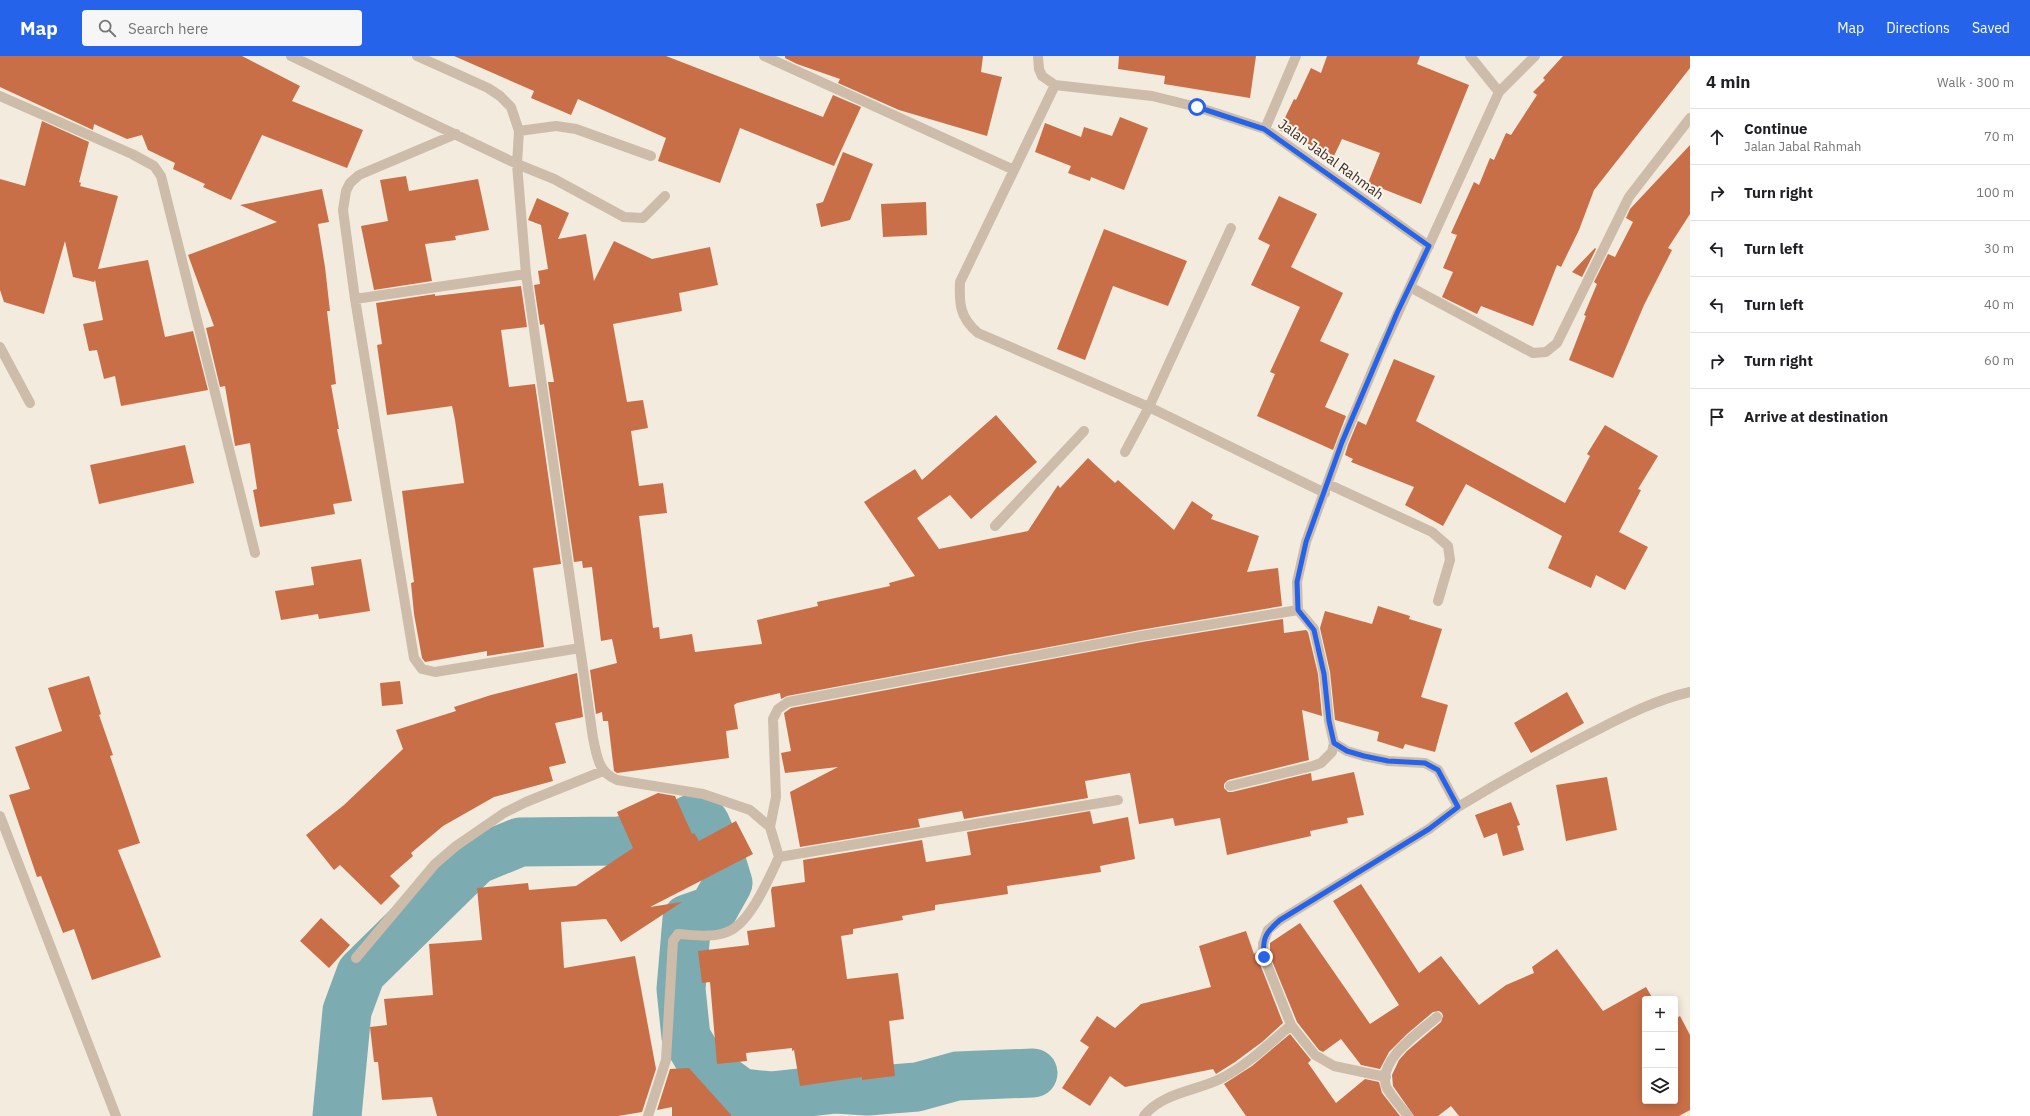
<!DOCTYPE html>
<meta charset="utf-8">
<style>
:root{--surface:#fff;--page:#f6f6f6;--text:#202124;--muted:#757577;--line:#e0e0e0;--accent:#2563eb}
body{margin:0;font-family:"IBM Plex Sans",sans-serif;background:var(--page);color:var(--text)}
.controls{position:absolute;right:12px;bottom:12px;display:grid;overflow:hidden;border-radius:4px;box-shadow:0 2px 10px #0003}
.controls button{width:36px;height:36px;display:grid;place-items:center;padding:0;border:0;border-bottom:1px solid var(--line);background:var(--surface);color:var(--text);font:20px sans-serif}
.stop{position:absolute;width:12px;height:12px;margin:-9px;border:3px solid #2563eb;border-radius:50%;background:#fff}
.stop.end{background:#2563eb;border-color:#fff;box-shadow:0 1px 4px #0008}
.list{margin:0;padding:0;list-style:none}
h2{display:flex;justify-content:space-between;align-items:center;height:52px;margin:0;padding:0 16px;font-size:17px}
h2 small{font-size:13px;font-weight:400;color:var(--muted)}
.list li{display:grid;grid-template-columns:26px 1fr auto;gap:12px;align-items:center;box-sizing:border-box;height:56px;padding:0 16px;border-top:1px solid var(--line)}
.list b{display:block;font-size:15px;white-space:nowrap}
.list p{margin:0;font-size:13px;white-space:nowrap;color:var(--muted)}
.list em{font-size:13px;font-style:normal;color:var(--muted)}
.icon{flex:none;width:22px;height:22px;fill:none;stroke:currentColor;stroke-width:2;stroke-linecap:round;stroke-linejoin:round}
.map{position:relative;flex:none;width:1690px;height:1060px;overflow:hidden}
header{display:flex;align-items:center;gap:24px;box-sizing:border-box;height:56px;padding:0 20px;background:var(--accent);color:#fff}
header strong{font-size:19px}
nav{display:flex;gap:22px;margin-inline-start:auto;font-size:14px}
.search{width:280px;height:36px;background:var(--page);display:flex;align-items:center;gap:10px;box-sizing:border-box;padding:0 14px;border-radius:4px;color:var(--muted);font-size:15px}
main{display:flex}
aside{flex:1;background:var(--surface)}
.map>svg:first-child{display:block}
</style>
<header>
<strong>Map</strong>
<div class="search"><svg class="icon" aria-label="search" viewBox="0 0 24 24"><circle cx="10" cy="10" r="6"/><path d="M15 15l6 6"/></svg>Search here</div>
<nav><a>Map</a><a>Directions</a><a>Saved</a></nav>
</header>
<main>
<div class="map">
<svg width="1690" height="1060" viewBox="0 0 1690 1060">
<rect width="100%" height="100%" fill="#f3ebde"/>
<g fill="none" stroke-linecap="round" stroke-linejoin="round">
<!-- river -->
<path stroke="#7cabb1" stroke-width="49" d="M 337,1060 L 347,955 L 361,917 L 476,804 L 520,786 L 619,785 L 651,780 L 674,773 L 691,763 L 705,767 L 720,801 L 728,827 L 713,854 L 687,863 L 681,933 L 686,981 L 702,1008 L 741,1037 L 771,1040 L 836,1033 L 867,1035 L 917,1031 L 957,1020 L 1033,1017"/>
</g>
<!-- building -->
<path fill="#c96f47" d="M 0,0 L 242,0 L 300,30 L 292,45 L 363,74 L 347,112 L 262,79 L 231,144 L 203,131 L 205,128 L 173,113 L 175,107 L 148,94 L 142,79 L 127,83 L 94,68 L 93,74 L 0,31 Z
M 454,0 L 666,0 L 823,61 L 833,39 L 861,51 L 834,110 L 740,72 L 720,127 L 658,105 L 666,82 L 578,43 L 571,59 L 531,42 L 534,35 Z
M 785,0 L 983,0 L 981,16 L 1002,21 L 987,80 L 899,54 L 838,27 L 840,23 L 797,8 L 785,2 Z
M 1119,0 L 1256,0 L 1250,42 L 1164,28 L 1165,20 L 1118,13 Z
M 1327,0 L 1420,0 L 1417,8 L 1469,29 L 1421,148 L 1368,127 L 1380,97 L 1342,83 L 1334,100 L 1279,74 L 1294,43 L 1296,44 L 1311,12 L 1321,17 Z
M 1563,0 L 1690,0 L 1690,12 L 1594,134 L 1579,174 L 1561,211 L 1557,209 L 1533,270 L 1481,250 L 1477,258 L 1442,241 L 1453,216 L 1443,212 L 1457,179 L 1451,177 L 1474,126 L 1479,129 L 1490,102 L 1494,104 L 1506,77 L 1511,79 L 1537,39 L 1533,36 L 1545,24 L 1543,22 Z
M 1120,61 L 1148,72 L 1124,134 L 1091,121 L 1090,125 L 1068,117 L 1071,110 L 1035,96 L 1045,67 L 1081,81 L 1084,71 L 1112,80 Z
M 42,65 L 89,86 L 79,126 L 81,127 L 80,130 L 118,140 L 98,213 L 148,204 L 165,281 L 193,275 L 208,334 L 121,350 L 115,320 L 104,323 L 97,294 L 89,295 L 83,268 L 103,264 L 95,224 L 94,226 L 73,221 L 65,185 L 44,258 L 4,246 L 0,234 L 0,123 L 25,130 Z
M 1690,89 L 1690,158 L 1668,192 L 1672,194 L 1644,249 L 1613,322 L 1569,304 L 1586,260 L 1584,259 L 1597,228 L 1594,226 L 1608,198 L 1615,201 L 1633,166 L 1626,162 L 1630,153 Z
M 843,96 L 873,108 L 850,164 L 821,171 L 816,148 L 823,146 Z
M 406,120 L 409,135 L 478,123 L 489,174 L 455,180 L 456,184 L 425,188 L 432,225 L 374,234 L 361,170 L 388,165 L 380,124 Z
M 322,133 L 329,166 L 318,168 L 325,211 L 330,255 L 327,255 L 336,328 L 331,329 L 339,373 L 337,373 L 352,445 L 333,448 L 335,458 L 260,471 L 253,434 L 257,433 L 250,387 L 235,390 L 225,330 L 220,331 L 206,272 L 214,270 L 188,199 L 277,166 L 240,149 Z
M 1279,140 L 1317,158 L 1291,211 L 1343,237 L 1320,285 L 1349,298 L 1325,351 L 1346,360 L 1333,394 L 1257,360 L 1275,318 L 1270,316 L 1300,251 L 1251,229 L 1270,189 L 1258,183 Z
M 537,142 L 569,157 L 558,183 L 586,178 L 594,225 L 614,185 L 652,203 L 710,191 L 718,229 L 679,237 L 682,255 L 613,268 L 627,346 L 643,344 L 648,372 L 631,375 L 639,430 L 663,427 L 667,457 L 639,460 L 653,572 L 659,571 L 660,583 L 692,578 L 695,596 L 762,588 L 757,564 L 818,550 L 817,546 L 890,530 L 889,527 L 915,520 L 864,446 L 915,413 L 922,424 L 996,359 L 1037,406 L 971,463 L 950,439 L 917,462 L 939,493 L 1028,475 L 1058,429 L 1060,432 L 1088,402 L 1115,427 L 1118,424 L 1174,474 L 1192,445 L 1213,459 L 1211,463 L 1259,480 L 1247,516 L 1278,512 L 1282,550 L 1140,574 L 787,640 L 781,643 L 780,637 L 737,647 L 734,649 L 738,673 L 726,675 L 729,702 L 617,717 L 614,715 L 608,665 L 603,665 L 602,656 L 596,658 L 590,614 L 617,607 L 612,583 L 601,585 L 592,511 L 583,512 L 582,505 L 574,506 L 548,326 L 554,326 L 544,268 L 540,269 L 534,229 L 540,228 L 538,215 L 548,213 L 541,169 L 528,164 Z
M 926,146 L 927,179 L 883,181 L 881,148 Z
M 1104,173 L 1187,205 L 1168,250 L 1113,230 L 1085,304 L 1057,293 Z
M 1595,192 L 1596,193 L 1582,221 L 1572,216 Z
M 521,230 L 527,271 L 501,274 L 509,331 L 535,328 L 561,508 L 533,512 L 544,591 L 487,600 L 487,595 L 425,606 L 422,602 L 414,558 L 411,527 L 414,526 L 402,435 L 464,427 L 455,364 L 452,350 L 387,359 L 377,289 L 382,288 L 376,247 L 435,238 L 435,240 Z
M 1394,303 L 1435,320 L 1416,365 L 1565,447 L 1590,400 L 1587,398 L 1605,369 L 1658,400 L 1638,433 L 1641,434 L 1619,476 L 1648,491 L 1625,534 L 1596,519 L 1591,532 L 1548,512 L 1562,480 L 1466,428 L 1443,470 L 1405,449 L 1414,431 L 1351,406 L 1353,403 L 1345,399 L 1348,389 L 1358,365 L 1366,369 Z
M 185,389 L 194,427 L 99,448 L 90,409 Z
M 361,503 L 370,555 L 319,563 L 318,558 L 281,564 L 275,535 L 314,529 L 311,511 Z
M 1378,550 L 1410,560 L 1409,563 L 1442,573 L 1421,641 L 1448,649 L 1435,696 L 1405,688 L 1403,693 L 1377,685 L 1379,676 L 1335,664 L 1330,616 L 1320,572 L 1325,555 L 1372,568 Z
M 1283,563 L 1284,577 L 1306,574 L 1308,576 L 1318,618 L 1322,660 L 1302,654 L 1309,704 L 1228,724 L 1224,728 L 1224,732 L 1228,736 L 1232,736 L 1311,717 L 1312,725 L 1354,716 L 1364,759 L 1347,762 L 1348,767 L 1310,775 L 1311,780 L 1227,799 L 1220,762 L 1175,770 L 1173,762 L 1139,768 L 1130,717 L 1085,725 L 1088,742 L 964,763 L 962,755 L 918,763 L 920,771 L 800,791 L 790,736 L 838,711 L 785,717 L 781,697 L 791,695 L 784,657 L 791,652 L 1142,586 Z
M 577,617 L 583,661 L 555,667 L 566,707 L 549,711 L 553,725 L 494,741 L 443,770 L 411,797 L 413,800 L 390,820 L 400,830 L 381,849 L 340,809 L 334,814 L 306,779 L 344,749 L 403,693 L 396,674 L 456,655 L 454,651 L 491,639 Z
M 89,620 L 101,658 L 99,659 L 113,699 L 110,700 L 140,787 L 118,794 L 161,901 L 92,924 L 74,873 L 63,877 L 41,820 L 37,821 L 9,739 L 30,733 L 15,691 L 62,675 L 48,632 Z
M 400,625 L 403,648 L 382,650 L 380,627 Z
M 1567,636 L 1584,667 L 1531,697 L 1514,667 Z
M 1607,721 L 1617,774 L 1566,785 L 1556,729 Z
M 658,737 L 675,740 L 692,778 L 694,777 L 699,785 L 736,765 L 753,798 L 650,851 L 682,846 L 621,886 L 606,863 L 561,866 L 564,912 L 635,900 L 656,1013 L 642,1056 L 618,1060 L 437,1060 L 432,1041 L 382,1044 L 378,1006 L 374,1006 L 370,971 L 387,969 L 384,943 L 433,939 L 429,888 L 482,884 L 477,832 L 528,827 L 529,834 L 576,830 L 633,792 L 617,756 Z
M 1511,746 L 1520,769 L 1517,770 L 1524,794 L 1503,800 L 1497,777 L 1484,782 L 1475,759 Z
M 1090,755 L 1093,768 L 1128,761 L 1135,803 L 1100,810 L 1101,816 L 1007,830 L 1008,838 L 935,849 L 935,854 L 902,860 L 903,864 L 853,873 L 853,878 L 841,880 L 847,923 L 898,917 L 904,963 L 889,965 L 895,1020 L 862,1024 L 862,1021 L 800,1030 L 794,994 L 792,995 L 792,992 L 746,997 L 747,1005 L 717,1008 L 710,926 L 702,927 L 698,895 L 749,889 L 747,875 L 775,871 L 771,834 L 772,831 L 805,826 L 803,804 L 922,784 L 926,806 L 971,799 L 967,776 Z
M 1361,828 L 1419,917 L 1441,900 L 1479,949 L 1506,929 L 1534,917 L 1532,911 L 1557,893 L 1603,955 L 1646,931 L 1653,943 L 1645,943 L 1645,1045 L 1675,1045 L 1675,963 L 1680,960 L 1690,979 L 1690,1054 L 1679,1060 L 1459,1060 L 1451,1050 L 1438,1060 L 1414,1060 L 1393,1030 L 1392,1019 L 1399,1004 L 1407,995 L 1441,966 L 1443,960 L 1442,957 L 1439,955 L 1433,956 L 1407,978 L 1389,996 L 1380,1013 L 1361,1009 L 1341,983 L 1323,996 L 1319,994 L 1297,966 L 1270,900 L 1270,887 L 1300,867 L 1370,968 L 1399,949 L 1333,845 Z
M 321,862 L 350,889 L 329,912 L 300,885 Z
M 1246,875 L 1254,898 L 1257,896 L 1258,903 L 1283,967 L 1262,986 L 1235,1006 L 1216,1018 L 1213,1013 L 1125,1031 L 1110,1020 L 1090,1050 L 1062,1032 L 1089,991 L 1080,985 L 1097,960 L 1115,972 L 1141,948 L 1211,931 L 1199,890 Z
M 1290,978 L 1311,1004 L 1308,1007 L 1336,1047 L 1365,1023 L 1379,1026 L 1382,1037 L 1400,1060 L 1246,1060 L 1224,1028 L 1252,1010 Z
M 689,1012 L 732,1060 L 672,1060 L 672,1051 L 657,1054 L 670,1013 Z"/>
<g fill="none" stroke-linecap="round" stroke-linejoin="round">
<!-- minor -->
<path stroke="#ccbca9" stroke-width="10" d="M 291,0 L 517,108 L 554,123 L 624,161 L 643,162 L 665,140
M 417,0 L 488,32 L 500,40 L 511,51 L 519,75 L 517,108 L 526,218 L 593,682 C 597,700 598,716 617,724 L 703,738 L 750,754 L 770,771 L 779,801 C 769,822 750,868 727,876 C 713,882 694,879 678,878 L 673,885 L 666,1004 L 648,1060
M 764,0 L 1014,114
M 1038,0 L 1039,13 L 1042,20 L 1055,29 L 1152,40 L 1197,51 L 1265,73 L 1429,190
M 1470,0 L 1499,36
M 1055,29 L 960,226 C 959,248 960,262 978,277 L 1149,351 L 1325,437
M 0,40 L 132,98 L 154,110 L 161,120 L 255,497
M 1265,73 L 1296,0
M 519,75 L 556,70 L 576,73 L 651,100
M 456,78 L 359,119 L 350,127 L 346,135 L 343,154 L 355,243 L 414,602 L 422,613 L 435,616 L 580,592
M 1410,231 L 1533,297 L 1546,296 L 1557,287 L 1629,141 L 1690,62
M 355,243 L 526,218
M 0,291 L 30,347
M 1125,396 L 1149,351 L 1231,172
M 1328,428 L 1432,476 L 1448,490 L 1450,504 L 1438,545
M 995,470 L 1084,375
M 1230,730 L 1313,710 L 1321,707 L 1332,696 L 1334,687 L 1329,665 L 1324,617 L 1314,573 L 1298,554
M 1458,751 C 1501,725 1544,701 1589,678 C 1621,662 1654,644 1690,636
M 0,760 L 116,1060
M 770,771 L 776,741 L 773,663 L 778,653 L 788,646 L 1141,580 L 1298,554 L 1297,526 L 1306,486 L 1342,387 L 1381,294 L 1499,36 L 1535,0
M 779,801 L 1118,744
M 356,902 L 435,808 L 456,790 L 504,757 L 526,746 L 603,715
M 1291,969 L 1315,999 L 1334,1010 L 1386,1021
M 1144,1060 C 1161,1037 1196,1035 1220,1023 C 1246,1010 1269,988 1291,969 L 1264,901 L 1263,888 L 1268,874 L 1280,864 L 1429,773 L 1458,751 L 1438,714 L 1425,707 L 1388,705 L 1364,700 L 1347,695 L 1334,687
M 1408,1060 C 1402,1052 1389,1038 1386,1030 C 1378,1003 1420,976 1437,961"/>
</g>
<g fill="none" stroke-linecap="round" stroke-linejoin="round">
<!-- route -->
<path stroke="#2563eb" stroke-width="5" d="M 1197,51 L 1264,73 L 1429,190 L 1397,257 L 1342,386 L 1306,486 L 1297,526 L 1298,554 L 1314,574 L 1324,618 L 1329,665 L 1334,687 L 1347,695 L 1364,700 L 1388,705 L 1425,707 L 1438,714 L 1458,751 L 1429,773 L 1280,864 C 1266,876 1262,882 1264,901"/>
</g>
<g text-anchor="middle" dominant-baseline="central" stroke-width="4" stroke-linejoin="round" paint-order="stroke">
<!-- street labels -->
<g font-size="14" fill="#392f29" stroke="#faf4eb">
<text transform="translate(1331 103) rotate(36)">Jalan Jabal Rahmah</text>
</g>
</g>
</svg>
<div class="controls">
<button>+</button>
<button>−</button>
<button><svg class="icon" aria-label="layers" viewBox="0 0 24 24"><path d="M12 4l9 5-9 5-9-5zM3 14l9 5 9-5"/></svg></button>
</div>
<div class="stop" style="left:1197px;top:51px"></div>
<div class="stop end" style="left:1264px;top:901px"></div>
</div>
<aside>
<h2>4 min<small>Walk · 300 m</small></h2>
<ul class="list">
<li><svg class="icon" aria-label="ahead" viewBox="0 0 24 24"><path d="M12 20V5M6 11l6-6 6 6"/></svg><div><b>Continue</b><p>Jalan Jabal Rahmah</p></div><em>70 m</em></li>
<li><svg class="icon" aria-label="right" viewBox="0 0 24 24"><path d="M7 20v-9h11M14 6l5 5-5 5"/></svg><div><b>Turn right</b></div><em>100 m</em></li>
<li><svg class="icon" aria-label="left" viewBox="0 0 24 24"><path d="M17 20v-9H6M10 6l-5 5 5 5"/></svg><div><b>Turn left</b></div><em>30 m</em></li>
<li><svg class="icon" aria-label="left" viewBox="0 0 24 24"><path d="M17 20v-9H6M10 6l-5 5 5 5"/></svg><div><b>Turn left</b></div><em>40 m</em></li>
<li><svg class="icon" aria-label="right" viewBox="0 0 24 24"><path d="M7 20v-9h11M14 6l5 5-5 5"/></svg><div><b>Turn right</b></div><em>60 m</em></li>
<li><svg class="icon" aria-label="arrive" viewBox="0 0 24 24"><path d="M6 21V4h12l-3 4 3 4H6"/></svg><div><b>Arrive at destination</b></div></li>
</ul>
</aside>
</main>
